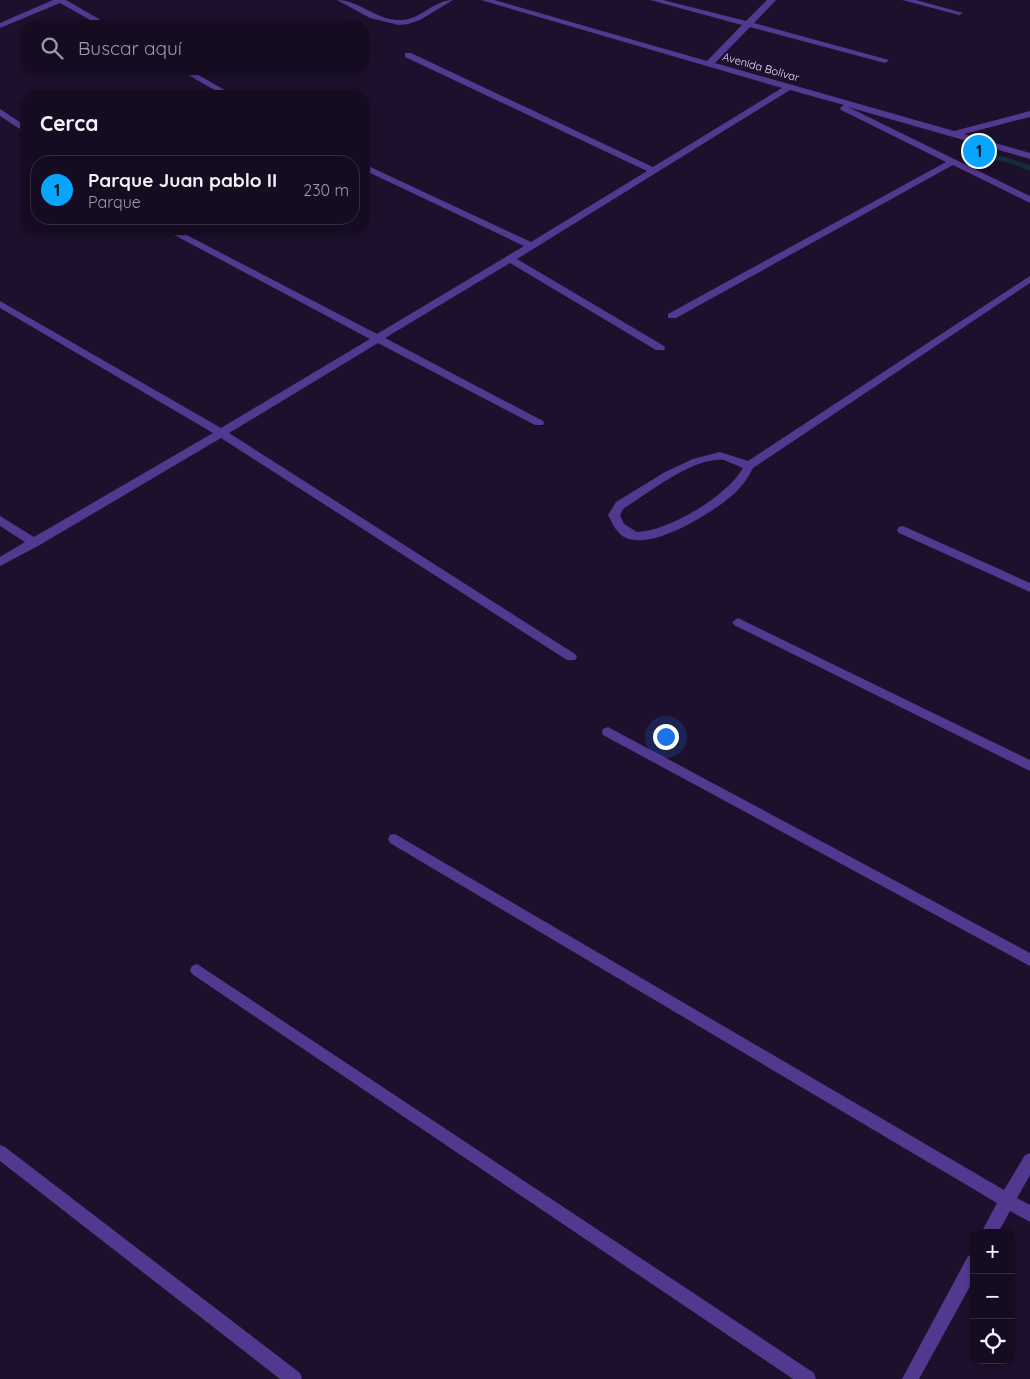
<!DOCTYPE html>
<html lang="es">
<meta charset="utf-8">
<style>
:root{--surface:#160c22;--page:#1f152a;--text:#f1f3f6;--muted:#9e9ba5;--line:#352c40;--accent:#08a5ff}
body{margin:0;font-family:Quicksand,sans-serif;background:var(--page);color:var(--text)}
.controls{position:absolute;right:15px;bottom:15px;display:grid;overflow:hidden;border-radius:10px;box-shadow:0 1px 4px #0004}
.controls button{width:45px;height:45px;display:grid;place-items:center;padding:0;border:0;border-bottom:1px solid var(--line);background:var(--surface);color:var(--text);font:25px sans-serif}
.you{position:absolute;left:665px;top:736px;width:18px;height:18px;margin:-12px;border:4px solid #fff;border-radius:50%;background:#1a73e8;box-shadow:0 0 0 8px #1a73e833}
.badge{display:grid;place-items:center;width:32px;height:32px;border-radius:50%;background:var(--accent);color:#111;font-size:16px;font-weight:700}
.pin{position:absolute;translate:-50% -50%;border:2px solid #fff;box-shadow:0 1px 5px #0006}
.list{margin:0;padding:0;list-style:none}
h2{display:flex;justify-content:space-between;align-items:center;height:65px;margin:0;padding:0 20px;font-size:21px}
h2 small{font-size:16px;font-weight:400;color:var(--muted)}
.list li{display:grid;grid-template-columns:32px 1fr auto;gap:15px;align-items:center;box-sizing:border-box;height:70px;margin:0 10px 10px;padding:0 10px;border:1px solid var(--line);border-radius:20px}
.list b{display:block;font-size:19px;white-space:nowrap}
.list p{margin:0;font-size:16px;white-space:nowrap;color:var(--muted)}
.list em{font-size:16px;font-style:normal;color:var(--muted)}
.icon{flex:none;width:28px;height:28px;fill:none;stroke:currentColor;stroke-width:2;stroke-linecap:round;stroke-linejoin:round}
.map{position:relative;flex:none;width:1030px;height:1379px;overflow:hidden}
.search{position:absolute;background:var(--surface);box-shadow:0 1px 4px #0004;left:20px;top:20px;width:350px;height:55px;display:flex;align-items:center;gap:12px;box-sizing:border-box;padding:0 18px;border-radius:20px;color:var(--muted);font-size:19px}
.panel{position:absolute;background:var(--surface);box-shadow:0 1px 4px #0004;left:20px;top:90px;width:350px;height:145px;border-radius:20px}
.map>svg:first-child{display:block}
</style>
<div class="map">
<svg width="1030" height="1379" viewBox="0 0 1030 1379">
<rect width="100%" height="100%" fill="#1d102d"/>
<!-- green -->
<path fill="#122f38" d="M 958,143 L 1030,165 L 1030,171 L 1007,162 L 989,159 Z"/>
<g fill="none" stroke-linecap="round" stroke-linejoin="round">
<!-- minor -->
<path fill="#53388f" fill-rule="evenodd" d="M 53,0 L 66,0 L 111,26 L 101,26 L 60,3 L 0,28 L 0,23 Z
M 337,0 C 359,0 376,20 399,20 C 420,21 433,0 453,0 L 420,20 L 408,24 L 399,25 L 370,18 Z
M 481,0 L 494,0 L 707,61 L 742,25 L 650,0 L 663,0 L 746,21 L 767,0 L 776,0 L 754,23 L 889,60 L 885,63 L 750,27 L 715,63 L 954,131 L 1030,111 L 1030,117 L 964,134 L 1030,153 L 1030,159 L 848,107 L 1030,196 L 1030,203 L 953,165 L 676,318 L 668,318 L 668,314 L 946,162 L 841,110 L 840,108 L 844,105 L 790,90 L 517,259 L 664,346 L 665,348 L 664,350 L 656,350 L 510,263 L 385,338 L 543,421 L 544,423 L 543,425 L 535,425 L 378,343 L 229,433 L 575,654 L 577,657 L 575,660 L 567,660 L 221,438 L 38,546 L 0,566 L 0,557 L 25,542 L 0,526 L 0,516 L 34,537 L 213,433 L 0,308 L 0,301 L 221,428 L 370,339 L 163,229 L 175,229 L 377,334 L 524,246 L 364,170 L 364,164 L 531,242 L 647,171 L 405,57 L 405,53 L 411,53 L 653,167 L 782,88 Z
M 902,0 L 916,0 L 963,13 L 959,15 Z
M 178,69 L 188,69 L 235,96 L 225,96 Z
M 0,109 L 26,126 L 26,133 L 0,116 Z
M 1030,276 L 1030,283 L 753,468 C 748,478 742,486 735,493 C 714,512 651,552 624,537 C 616,532 612,523 608,515 L 616,502 L 665,472 L 693,459 L 720,452 L 748,461 ZM 724,460 L 743,468 C 727,496 669,531 637,532 L 624,524 L 620,515 L 624,508 C 649,493 694,456 724,460 Z
M 903,526 L 1030,583 L 1030,592 L 899,533 L 897,530 L 899,527 Z
M 738,618 L 1030,760 L 1030,771 L 734,625 L 732,622 Z
M 608,727 L 1030,953 L 1030,966 L 603,735 L 602,732 L 603,729 Z
M 395,834 L 1004,1190 L 1025,1155 L 1030,1153 L 1030,1175 L 1017,1198 L 1030,1205 L 1030,1222 L 1010,1211 L 998,1233 L 981,1233 L 997,1203 L 390,843 L 388,839 L 390,835 Z
M 197,964 L 814,1373 L 816,1379 L 793,1379 L 192,974 L 190,970 L 192,966 Z
M 0,1145 L 5,1147 L 300,1373 L 302,1379 L 280,1379 L 0,1161 Z
M 974,1254 L 974,1279 L 919,1379 L 902,1379 L 968,1256 Z"/>
</g>
<g text-anchor="middle" dominant-baseline="central" stroke-width="4.5" stroke-linejoin="round" paint-order="stroke">
<!-- far-street labels -->
<g font-size="11" fill="#e9dcff" stroke="#1d102d">
<text transform="translate(761 67) rotate(16)">Avenida Bolívar</text>
</g>
</g>
</svg>
<div class="controls">
<button>+</button>
<button>−</button>
<button><svg class="icon" aria-label="locate" viewBox="0 0 24 24"><circle cx="12" cy="12" r="6"/><path d="M12 2v4M12 18v4M2 12h4M18 12h4"/></svg></button>
</div>
<div class="you"></div>
<div class="pin badge" style="left:979px;top:151px">1</div>
<div class="search"><svg class="icon" aria-label="search" viewBox="0 0 24 24"><circle cx="10" cy="10" r="6"/><path d="M15 15l6 6"/></svg>Buscar aquí</div>
<section class="panel">
<h2>Cerca<small></small></h2>
<ul class="list">
<li><span class="badge">1</span><div><b>Parque Juan pablo II</b><p>Parque</p></div><em>230 m</em></li>
</ul>
</section>
</div>
